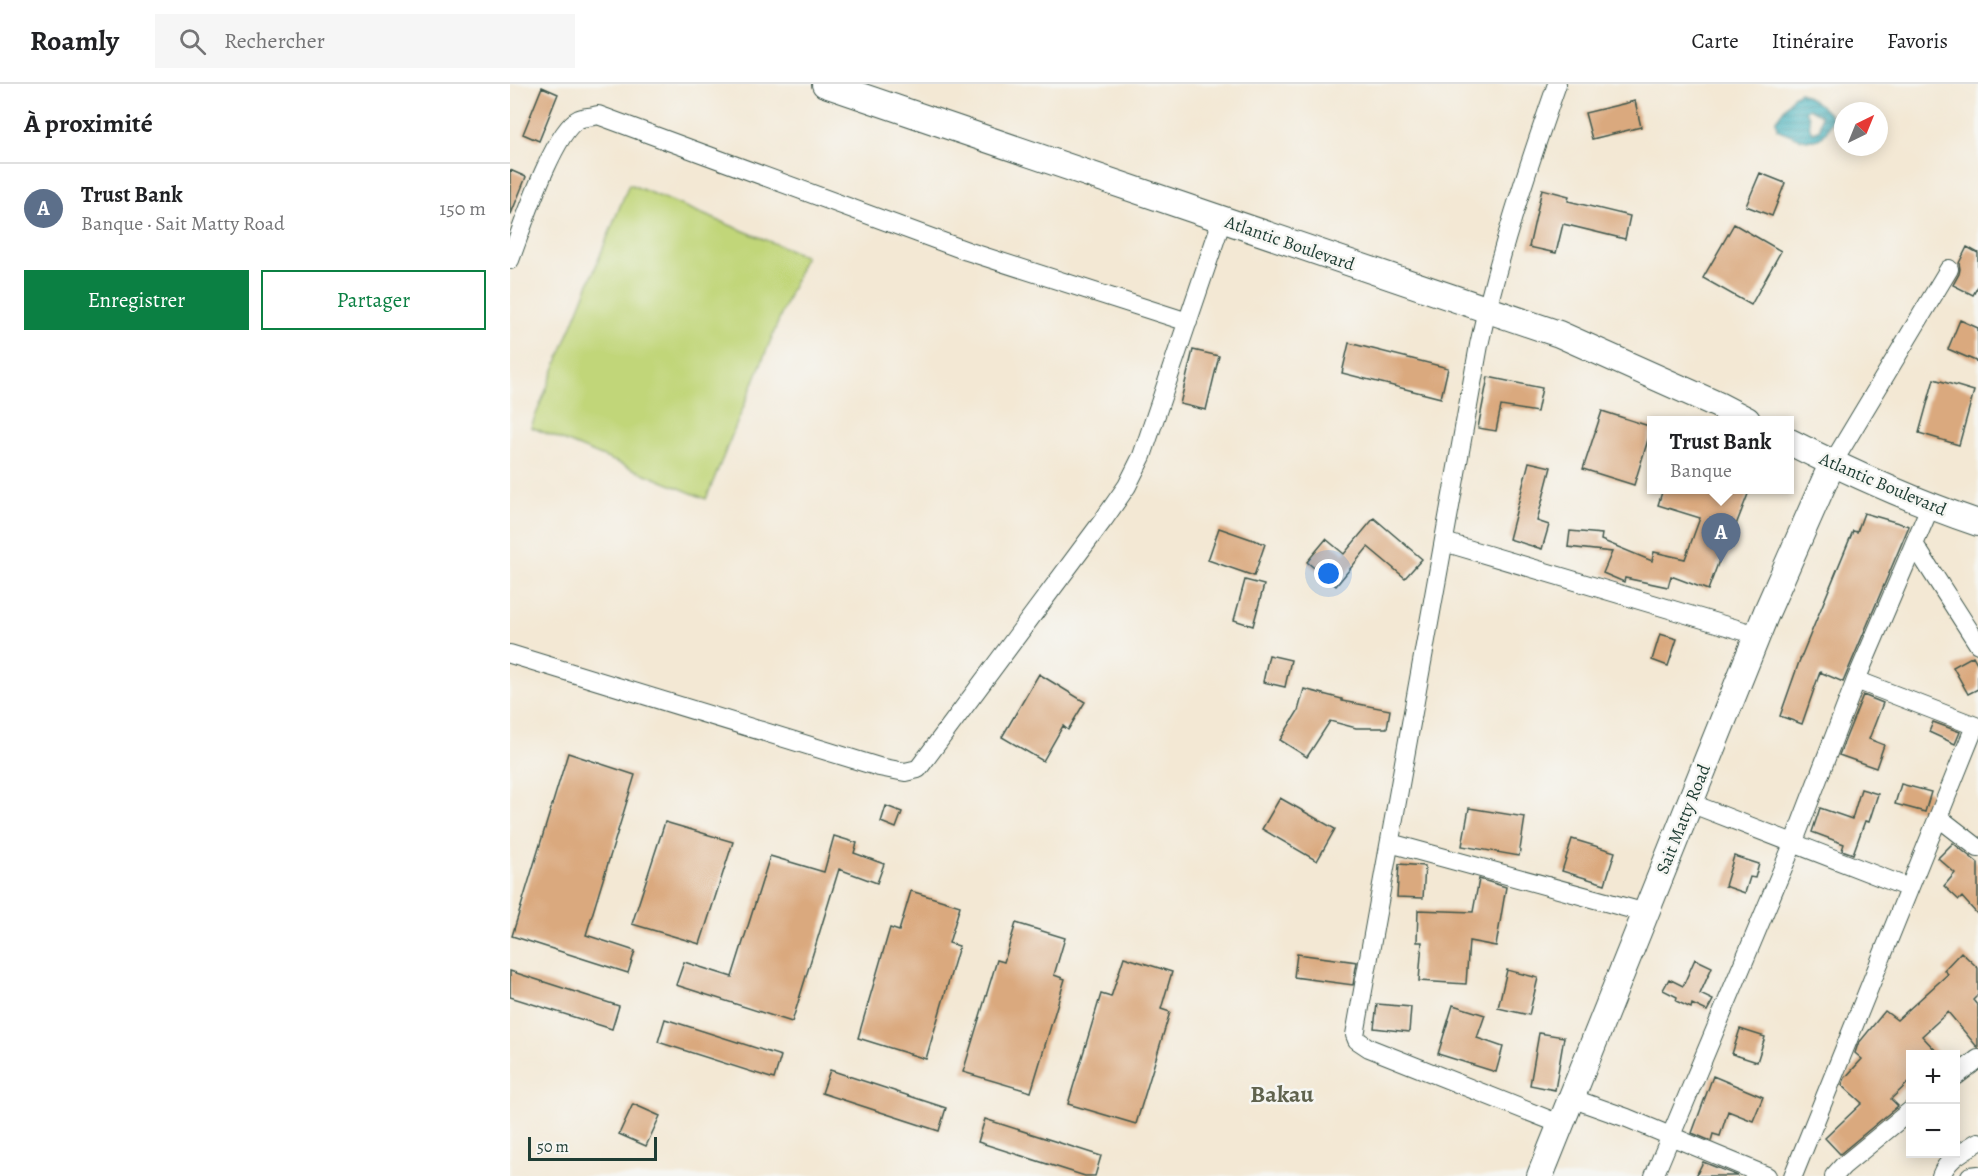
<!DOCTYPE html>
<html lang="fr">
<meta charset="utf-8">
<style>
:root{--surface:#fff;--page:#f6f6f6;--text:#202124;--muted:#757577;--line:#e0e0e0;--accent:#0b8043}
body{margin:0;font-family:Alegreya,serif;background:var(--page);color:var(--text)}
.controls{position:absolute;right:18px;bottom:18px;display:grid;overflow:hidden;border-radius:0px;box-shadow:0 3px 15px #0003}
.controls button{width:54px;height:54px;display:grid;place-items:center;padding:0;border:0;border-bottom:2px solid var(--line);background:var(--surface);color:var(--text);font:30px sans-serif}
.compass{position:absolute;left:1324px;top:18px;width:54px;height:54px;border-radius:50%;background:var(--surface);box-shadow:0 3px 15px #0003;rotate:43deg}
.scale{position:absolute;left:18px;bottom:15px;width:129px;box-sizing:border-box;padding-left:6px;border:3px solid #1f3d34;border-top:0;font-size:16px;line-height:21px;white-space:nowrap;color:#1f3d34;-webkit-text-stroke:4px #f6f6f2;paint-order:stroke}
.you{position:absolute;left:819px;top:490px;width:21px;height:21px;margin:-15px;border:4px solid #fff;border-radius:50%;background:#1a73e8;box-shadow:0 0 0 9px #1a73e833}
.badge{display:grid;place-items:center;width:39px;height:39px;border-radius:50%;background:var(--accent);color:#fff;font-size:20px;font-weight:700}
.pin{position:absolute;translate:-50% -50px;filter:drop-shadow(0 2px 3px #0008)}
.pin::after{content:'';position:absolute;top:32px;width:21px;height:18px;background:inherit;clip-path:polygon(0 0,100% 0,50% 100%)}
.popup{position:absolute;left:1137px;top:332px;width:147px;height:78px;box-sizing:border-box;display:grid;place-content:center;border-radius:0px;background:var(--surface);filter:drop-shadow(0 2px 4px #0005);font-size:20px;white-space:nowrap;color:var(--muted)}
.popup b{font-size:22px;color:var(--text)}
.popup::after{content:'';position:absolute;left:50%;top:100%;margin-left:-12px;border:12px solid transparent;border-top-color:var(--surface)}
.list{margin:0;padding:0;list-style:none}
h2{display:flex;justify-content:space-between;align-items:center;height:78px;margin:0;padding:0 24px;font-size:26px}
h2 small{font-size:20px;font-weight:400;color:var(--muted)}
.list li{display:grid;grid-template-columns:39px 1fr auto;gap:18px;align-items:center;box-sizing:border-box;height:90px;padding:0 24px;border-top:2px solid var(--line)}
.list b{display:block;font-size:22px;white-space:nowrap}
.list p{margin:0;font-size:20px;white-space:nowrap;color:var(--muted)}
.list em{font-size:20px;font-style:normal;color:var(--muted)}
.actions{display:flex;gap:12px;padding:18px 24px}
.actions a{flex:1;padding:14px 0;border:2px solid var(--accent);border-radius:0px;text-align:center;font-size:21px;color:var(--accent)}
.actions .main{background:var(--accent);color:#fff}
.icon{flex:none;width:33px;height:33px;fill:none;stroke:currentColor;stroke-width:2;stroke-linecap:round;stroke-linejoin:round}
.map{position:relative;flex:none;width:1468px;height:1092px;overflow:hidden}
header{display:flex;align-items:center;gap:36px;box-sizing:border-box;height:84px;padding:0 30px;background:var(--surface);border-bottom:2px solid var(--line)}
header strong{font-size:28px}
nav{display:flex;gap:33px;margin-inline-start:auto;font-size:21px}
.search{width:420px;height:54px;background:var(--page);display:flex;align-items:center;gap:15px;box-sizing:border-box;padding:0 21px;border-radius:0px;color:var(--muted);font-size:22px}
main{display:flex}
aside{flex:1;background:var(--surface)}
.map>svg:first-child{display:block}
</style>
<header>
<strong>Roamly</strong>
<div class="search"><svg class="icon" aria-label="search" viewBox="0 0 24 24"><circle cx="10" cy="10" r="6"/><path d="M15 15l6 6"/></svg>Rechercher</div>
<nav><a>Carte</a><a>Itinéraire</a><a>Favoris</a></nav>
</header>
<main>
<aside>
<h2>À proximité<small></small></h2>
<ul class="list">
<li><span class="badge" style="background:#5c6f8a">A</span><div><b>Trust Bank</b><p>Banque · Sait Matty Road</p></div><em>150 m</em></li>
</ul>
<div class="actions"><a class="main">Enregistrer</a><a>Partager</a></div>
</aside>
<div class="map">
<svg width="1468" height="1092" viewBox="0 0 1468 1092">
<defs>
<pattern id="water-rules" width="6" height="5" patternUnits="userSpaceOnUse" patternTransform="scale(1.5)"><rect width="6" height="5" fill="#42b1bc"/><path d="M0 2.5h6" fill="none" stroke="#37919a"/></pattern>
</defs>
<rect width="100%" height="100%" fill="#f6f6f2"/>
<filter id="ink" filterUnits="userSpaceOnUse"><feTurbulence type="fractalNoise" baseFrequency=".0167" numOctaves="2"/><feDisplacementMap in="SourceGraphic" scale="12" xChannelSelector="R" yChannelSelector="G"/><feConvolveMatrix kernelMatrix="1 2 1 2 8 2 1 2 1" color-interpolation-filters="sRGB"/></filter>
<filter id="wash" filterUnits="userSpaceOnUse"><feTurbulence type="fractalNoise" baseFrequency=".008" numOctaves="4" result="noise"/><feDisplacementMap in="SourceGraphic" scale="24" xChannelSelector="R" yChannelSelector="G"/><feGaussianBlur stdDeviation="1.35" result="paint"/><feColorMatrix in="noise" values="0 0 0 0 0 0 0 0 0 0 0 0 0 0 0 0 0 1.4 0 .05"/><feComposite in="paint" operator="in"/></filter>
<g filter="url(#wash)">
<rect width="100%" height="100%" fill="#f3e8d4"/>
<!-- park -->
<path fill="#c1d679" stroke="#708a56" stroke-width="1.5" d="M 119,100 L 295,172 L 196,415 L 21,343 Z"/>
<!-- water -->
<path fill="url(#water-rules)" stroke="#307778" stroke-width="1.5" fill-rule="evenodd" d="M 1290,8 L 1309,20 L 1322,33 C 1314,69 1291,55 1267,45 L 1266,36 L 1284,11 ZM 1299,24 L 1311,31 L 1310,45 L 1304,48 L 1300,45 L 1299,33 L 1295,27 Z"/>
<g id="blocks">
<!-- building -->
<path fill="#daa97e" d="M 32,3 L 48,10 L 29,57 L 13,50 Z
M 1125,17 L 1131,43 L 1082,55 L 1075,29 Z
M 0,86 L 16,93 L 1,130 L 0,130 Z
M 1250,89 L 1275,99 L 1262,132 L 1236,122 Z
M 1032,105 L 1059,112 L 1058,117 L 1120,132 L 1115,155 L 1053,140 L 1046,169 L 1019,163 Z
M 1224,140 L 1271,167 L 1241,221 L 1193,194 Z
M 1457,163 L 1468,169 L 1468,202 L 1463,211 L 1443,201 L 1449,190 L 1450,185 L 1449,179 Z
M 1450,236 L 1468,244 L 1468,278 L 1438,265 Z
M 839,259 L 938,284 L 931,314 L 832,289 Z
M 683,266 L 709,272 L 696,326 L 670,320 Z
M 978,293 L 1032,304 L 1027,328 L 991,322 L 986,347 L 968,344 Z
M 1424,295 L 1464,307 L 1449,361 L 1409,349 Z
M 1092,327 L 1142,343 L 1124,401 L 1073,385 Z
M 1019,378 L 1041,383 L 1027,437 L 1039,441 L 1032,465 L 999,455 Z
M 1153,405 L 1240,405 L 1224,446 L 1221,445 L 1198,506 L 1161,492 L 1158,503 L 1115,494 L 1114,498 L 1093,489 L 1102,468 L 1058,463 L 1060,447 L 1092,450 L 1091,456 L 1142,477 L 1144,468 L 1175,475 L 1190,434 L 1148,421 Z
M 1354,429 L 1399,442 L 1333,598 L 1310,588 L 1292,640 L 1270,632 L 1289,578 L 1343,447 L 1347,448 Z
M 864,434 L 912,475 L 895,494 L 858,463 L 826,502 L 797,478 L 816,455 L 834,470 Z
M 709,444 L 755,460 L 744,492 L 698,476 Z
M 735,496 L 754,501 L 743,542 L 724,536 Z
M 1150,550 L 1167,555 L 1158,582 L 1142,576 Z
M 759,571 L 781,576 L 775,603 L 753,598 Z
M 1463,572 L 1468,581 L 1468,605 L 1458,610 L 1443,583 Z
M 529,590 L 575,618 L 558,646 L 553,642 L 533,677 L 492,653 Z
M 794,605 L 832,615 L 832,617 L 880,626 L 877,644 L 846,644 L 820,637 L 797,673 L 770,656 L 788,627 Z
M 1353,611 L 1373,619 L 1359,655 L 1374,661 L 1366,684 L 1329,671 Z
M 1423,638 L 1450,648 L 1445,660 L 1419,648 Z
M 58,669 L 125,691 L 76,851 L 125,867 L 118,889 L 2,852 Z
M 1391,700 L 1421,708 L 1415,728 L 1385,720 Z
M 1351,705 L 1368,710 L 1359,738 L 1355,737 L 1343,770 L 1332,766 L 1334,760 L 1302,748 L 1310,724 L 1342,735 Z
M 770,714 L 825,745 L 807,777 L 752,745 Z
M 376,722 L 392,728 L 386,744 L 371,738 Z
M 959,724 L 1015,733 L 1009,772 L 952,762 Z
M 155,738 L 223,758 L 190,860 L 122,840 Z
M 324,752 L 347,759 L 344,769 L 374,780 L 367,799 L 329,785 L 282,938 L 166,901 L 174,878 L 222,893 L 260,772 L 314,788 Z
M 1062,755 L 1105,768 L 1095,800 L 1052,787 Z
M 1443,759 L 1468,779 L 1468,831 L 1452,813 L 1449,816 L 1434,802 L 1445,789 L 1428,774 Z
M 1224,772 L 1249,780 L 1245,794 L 1240,793 L 1235,809 L 1215,802 Z
M 889,780 L 915,782 L 913,814 L 887,813 Z
M 969,795 L 996,803 L 986,862 L 959,857 L 956,900 L 909,897 L 912,858 L 907,858 L 908,826 L 963,828 Z
M 401,807 L 450,822 L 439,859 L 449,862 L 416,975 L 348,954 L 380,844 L 389,847 Z
M 506,839 L 555,854 L 544,891 L 555,895 L 521,1008 L 453,988 L 487,876 L 494,878 Z
M 1451,868 L 1468,884 L 1468,911 L 1463,916 L 1468,922 L 1468,964 L 1438,928 L 1412,952 L 1429,970 L 1401,970 L 1401,996 L 1381,1015 L 1388,1022 L 1330,1070 L 1315,1054 L 1352,1019 L 1332,1001 L 1335,994 L 1352,975 L 1345,969 L 1348,960 L 1375,927 L 1387,936 L 1438,890 L 1434,886 Z
M 787,870 L 847,878 L 843,901 L 784,893 Z
M 614,873 L 662,888 L 651,925 L 660,928 L 626,1040 L 558,1020 L 591,910 L 601,913 Z
M 1185,875 L 1202,883 L 1190,910 L 1203,916 L 1197,927 L 1182,920 L 1181,924 L 1166,917 L 1167,913 L 1153,906 L 1159,895 L 1173,902 Z
M 997,886 L 1028,894 L 1019,931 L 988,924 Z
M 0,887 L 109,922 L 102,945 L 0,913 Z
M 867,920 L 901,923 L 899,948 L 864,944 Z
M 943,921 L 975,931 L 967,954 L 993,963 L 986,988 L 928,970 Z
M 155,935 L 271,972 L 264,995 L 148,958 Z
M 1230,945 L 1255,953 L 1247,978 L 1222,970 Z
M 1029,949 L 1054,953 L 1045,1006 L 1020,1001 Z
M 320,986 L 436,1024 L 429,1047 L 312,1009 Z
M 1203,992 L 1253,1013 L 1243,1037 L 1218,1027 L 1210,1052 L 1203,1050 L 1201,1057 L 1182,1049 Z
M 123,1020 L 150,1032 L 136,1062 L 109,1050 Z
M 475,1035 L 591,1072 L 585,1092 L 575,1092 L 468,1058 Z
M 1193,1078 L 1228,1092 L 1186,1092 Z"/>
</g>
</g>
<g filter="url(#ink)">
<use href="#blocks" fill-opacity="0" stroke="#3f574c" stroke-width="1.5"/>
<g fill="none" stroke-linecap="round" stroke-linejoin="round">
<defs>
<path id="street" d="M 1047,0 C 1017,86 988,172 969,261 L 845,951 L 847,956 L 859,964 L 1050,1040
M 0,176 C 11,147 43,47 69,35 C 74,33 82,33 88,31 L 457,167 L 678,238
M 1322,380 L 1439,185
M 934,458 L 1247,551
M 1404,460 L 1468,560
M 0,570 L 369,683 L 395,688 L 408,685 L 594,435 L 617,402 L 632,372 L 712,136
M 1346,596 L 1468,643
M 1180,719 L 1399,804
M 1428,733 L 1468,764
M 880,759 L 1136,829
M 1446,992 L 1468,975
M 1061,1014 L 1117,1034 L 1257,1092
M 1144,1092 L 1283,760 L 1346,596 L 1420,423
M 1283,1092 L 1465,642
M 1324,1092 L 1333,1082 L 1400,1027
M 1431,1092 C 1438,1074 1452,1068 1468,1058
M 1460,1092 L 1468,1091"/>
<path id="secondary" d="M 315,0 L 1049,250 L 1208,321 L 1237,336
M 1280,358 C 1341,389 1403,417 1468,439
M 1030,1092 L 1257,527 L 1322,380"/>
</defs>
<!-- street casing -->
<use href="#street" stroke="#3f574c" stroke-width="20"/>
<!-- secondary casing -->
<use href="#secondary" stroke="#3f574c" stroke-width="28"/>
<!-- street -->
<use href="#street" stroke="#fff" stroke-width="18"/>
<!-- secondary -->
<use href="#secondary" stroke="#fff" stroke-width="26"/>
</g>
</g>
<g text-anchor="middle" dominant-baseline="central" stroke-width="5" stroke-linejoin="round" paint-order="stroke">
<!-- street labels -->
<g font-size="18" fill="#1f3d34" stroke="#f6f6f2">
<text transform="translate(780 159) rotate(19)">Atlantic Boulevard</text>
<text transform="translate(1373 400) rotate(23)">Atlantic Boulevard</text>
<text transform="translate(1173 735) rotate(-68)">Sait Matty Road</text>
</g>
<!-- district labels -->
<g font-size="24" font-weight="bold" fill="#60634e" stroke="#f6f6f2">
<text x="772" y="1010">Bakau</text>
</g>
</g>
</svg>
<div class="controls">
<button>+</button>
<button>−</button>
</div>
<svg class="compass" viewBox="-18 -18 36 36"><path d="M0-13l5 13h-10z" fill="#e53935"/><path d="M0 13l5-13h-10z" fill="#757577"/></svg>
<div class="scale">50 m</div>
<div class="you"></div>
<div class="pin badge" style="left:1211px;top:479px;background:#5c6f8a">A</div>
<div class="popup"><b>Trust Bank</b>Banque</div>
</div>
</main>
